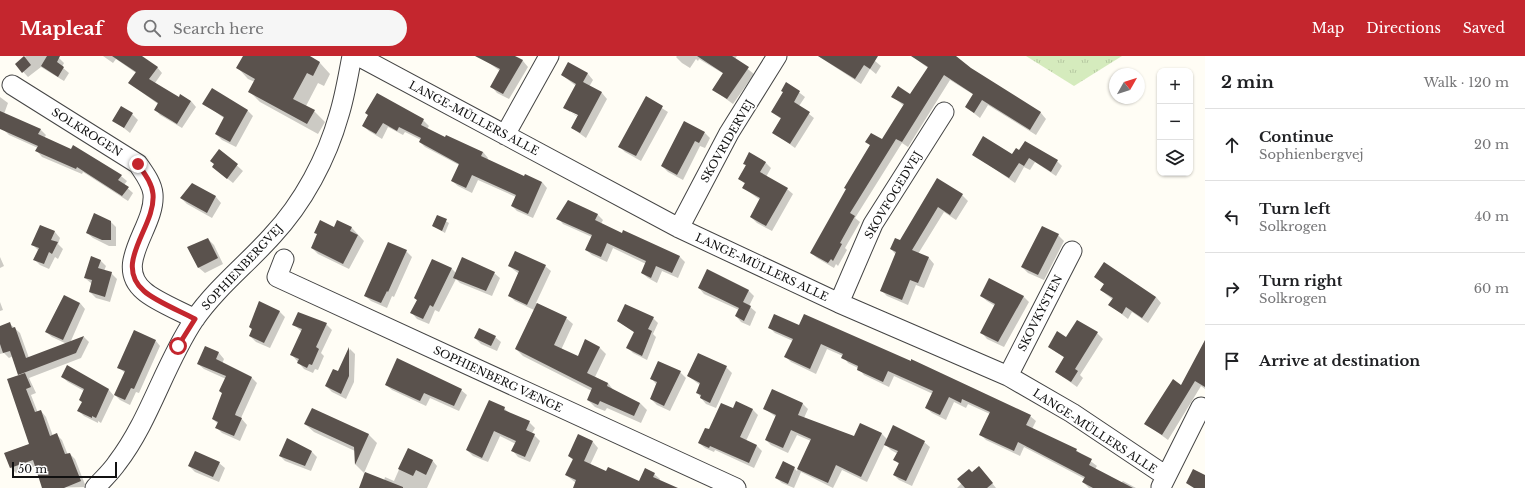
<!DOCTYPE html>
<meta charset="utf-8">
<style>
:root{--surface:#fff;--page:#f6f6f6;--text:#202124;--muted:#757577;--line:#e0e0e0;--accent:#c4262e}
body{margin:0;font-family:"Libre Baskerville",serif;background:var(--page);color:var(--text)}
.controls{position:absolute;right:12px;top:12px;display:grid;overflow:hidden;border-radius:8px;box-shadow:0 1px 3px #0004}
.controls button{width:36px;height:36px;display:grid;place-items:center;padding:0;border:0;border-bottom:1px solid var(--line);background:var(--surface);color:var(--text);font:20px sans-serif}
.compass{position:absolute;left:1109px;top:12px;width:36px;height:36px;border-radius:50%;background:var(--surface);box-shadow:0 1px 3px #0004;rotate:51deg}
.scale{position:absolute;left:12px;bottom:10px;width:105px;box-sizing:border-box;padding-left:4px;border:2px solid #111;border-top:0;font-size:11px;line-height:14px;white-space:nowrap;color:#111;-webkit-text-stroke:3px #fff;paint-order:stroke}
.stop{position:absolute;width:12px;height:12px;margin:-9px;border:3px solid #c4262e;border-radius:50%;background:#fff}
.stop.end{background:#c4262e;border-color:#fff;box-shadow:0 1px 4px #0008}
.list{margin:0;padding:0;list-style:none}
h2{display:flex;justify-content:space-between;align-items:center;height:52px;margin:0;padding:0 16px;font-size:17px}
h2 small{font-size:13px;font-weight:400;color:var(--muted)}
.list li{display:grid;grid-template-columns:26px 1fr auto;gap:12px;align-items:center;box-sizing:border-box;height:72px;padding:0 16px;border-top:1px solid var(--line)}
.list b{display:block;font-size:15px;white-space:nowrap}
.list p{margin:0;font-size:13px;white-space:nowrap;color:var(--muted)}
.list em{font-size:13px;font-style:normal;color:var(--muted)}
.icon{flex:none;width:22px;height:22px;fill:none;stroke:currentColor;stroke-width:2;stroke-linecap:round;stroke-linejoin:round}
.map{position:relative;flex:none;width:1205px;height:432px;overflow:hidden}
header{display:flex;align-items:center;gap:24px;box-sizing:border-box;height:56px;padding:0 20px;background:var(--accent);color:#fff}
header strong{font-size:19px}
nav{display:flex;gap:22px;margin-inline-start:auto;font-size:14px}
.search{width:280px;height:36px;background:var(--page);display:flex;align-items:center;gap:10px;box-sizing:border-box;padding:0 14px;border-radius:22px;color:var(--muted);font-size:15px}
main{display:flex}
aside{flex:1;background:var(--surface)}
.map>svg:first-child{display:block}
</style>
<header>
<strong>Mapleaf</strong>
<div class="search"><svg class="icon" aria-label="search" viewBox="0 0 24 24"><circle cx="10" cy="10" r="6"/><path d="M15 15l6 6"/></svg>Search here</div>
<nav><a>Map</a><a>Directions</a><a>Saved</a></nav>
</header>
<main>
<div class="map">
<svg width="1205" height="432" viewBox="0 0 1205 432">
<defs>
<pattern id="grass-tufts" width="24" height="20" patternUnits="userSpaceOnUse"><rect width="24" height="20" fill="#d5ebbd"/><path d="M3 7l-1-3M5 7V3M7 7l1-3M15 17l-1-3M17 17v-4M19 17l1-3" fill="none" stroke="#b6c8a1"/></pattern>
</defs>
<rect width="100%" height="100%" fill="#fffdf5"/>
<!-- grass -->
<path fill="url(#grass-tufts)" d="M 1026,0 L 1122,0 L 1074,30 Z"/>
<!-- shadow -->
<path fill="#0003" fill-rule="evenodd" d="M 26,0 L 57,0 L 64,7 L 62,11 L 69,17 L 64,25 L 41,11 L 28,21 L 16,8 Z
M 103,0 L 140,0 L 157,11 L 162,17 L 155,27 L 179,43 L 191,45 L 196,51 L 182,72 L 160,59 L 155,53 L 158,48 L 129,27 L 136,17 L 116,3 L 113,7 Z
M 245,0 L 308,0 L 320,7 L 330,18 L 324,30 L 318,27 L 306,50 L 314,55 L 325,66 L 318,78 L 260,46 L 250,36 L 255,26 L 248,23 L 238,12 Z
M 487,0 L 513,0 L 523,5 L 528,11 L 509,43 L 497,37 L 492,31 L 500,15 L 485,4 Z
M 677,0 L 737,0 L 735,3 L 754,18 L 733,48 L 714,34 L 724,18 L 699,3 L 698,5 L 696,3 L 690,12 L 682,7 L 676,1 Z
M 818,0 L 869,0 L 881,10 L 876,18 L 870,13 L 861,28 Z
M 912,0 L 951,0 L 1041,57 L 1046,63 L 1036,79 L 988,49 L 980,62 L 966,51 L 974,39 L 950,24 L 908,91 L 902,87 L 855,162 L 860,166 L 845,192 L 847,194 L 838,210 L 836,208 L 834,212 L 817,202 L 811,197 L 871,90 L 867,86 L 882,85 L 904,50 L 892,40 L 910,39 L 928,12 Z
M 568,8 L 588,18 L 593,24 L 589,31 L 602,37 L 607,43 L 586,82 L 572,72 L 578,61 L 564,52 L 576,30 L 562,19 ZM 570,54 L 582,61 L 582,62 L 570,56 Z
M 787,27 L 805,41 L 799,50 L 814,62 L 795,92 L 773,76 L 781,63 L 772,56 L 784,37 L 782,35 Z
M 0,41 L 8,47 L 4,58 L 40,73 L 46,79 L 44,82 L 121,120 L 127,125 L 124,129 L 133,137 L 128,145 L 83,116 L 82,118 L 42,101 L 37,95 L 38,92 L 9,79 L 0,70 Z
M 646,42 L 668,56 L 641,105 L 625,96 L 620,91 Z
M 204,47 L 247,54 L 253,60 L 236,91 L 222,84 L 216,78 L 225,63 Z
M 132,58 L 138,64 L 130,77 L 114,64 Z
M 369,59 L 423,64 L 429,70 L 427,73 L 446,82 L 483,96 L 488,102 L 487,104 L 525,121 L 542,126 L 547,132 L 533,162 L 517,155 L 512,150 L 516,141 L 478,124 L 472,137 L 458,130 L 452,125 L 459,109 L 425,91 L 420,86 L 421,84 L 405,76 L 403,79 L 388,71 L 382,83 L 369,75 L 363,70 Z
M 705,77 L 710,82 L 705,92 L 700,90 L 683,124 L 668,116 L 662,110 Z
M 220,94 L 243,115 L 233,127 L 219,116 Z
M 973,98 L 1012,99 L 1057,105 L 1062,110 L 1056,120 L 1035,106 L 1030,114 L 1024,111 L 1015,127 Z
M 765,106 L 771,112 L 766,121 L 787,133 L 793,138 L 772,175 L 757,167 L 751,161 L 760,144 L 744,132 L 745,128 L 739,122 L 746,110 L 744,107 Z
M 937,124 L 962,139 L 968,145 L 956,164 L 944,156 L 918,198 L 929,202 L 934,208 L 924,232 L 916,229 L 908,249 L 887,240 L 882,235 L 896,199 L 891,193 L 901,185 Z
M 192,128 L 216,141 L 221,147 L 212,162 L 187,148 L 181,142 Z
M 597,158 L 603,164 L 601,168 L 623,178 L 624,176 L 680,201 L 685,206 L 678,222 L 662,215 L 657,227 L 648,222 L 642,217 L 646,208 L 613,192 L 607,206 L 592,199 L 586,194 L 592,181 L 563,168 L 558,162 Z
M 437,160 L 449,167 L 445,177 L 433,170 Z
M 110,165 L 116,171 L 116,190 L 109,190 L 93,182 L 87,177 Z
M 41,170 L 55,176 L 60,182 L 58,188 L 63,193 L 58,203 L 55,201 L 49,213 L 40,209 L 34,203 L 38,194 L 32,188 Z
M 334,172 L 352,172 L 364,185 L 349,213 L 318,198 L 312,192 L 318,179 L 316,177 Z
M 1058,179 L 1064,185 L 1044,224 L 1028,217 L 1022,211 Z
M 208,183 L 214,189 L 223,208 L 205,217 L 199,212 Z
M 406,195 L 412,201 L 394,241 L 392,240 L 387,252 L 371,245 L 365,240 Z
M 0,201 L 4,210 L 0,212 Z
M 100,204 L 106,210 L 104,215 L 111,217 L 117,223 L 110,246 L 96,242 L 90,236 L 92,228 L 85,222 Z
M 432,204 L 452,213 L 456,217 L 494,217 L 500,222 L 492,240 L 460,227 L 456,223 L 439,256 L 435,254 L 429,268 L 417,263 L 412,257 L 418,245 L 415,242 Z
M 509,210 L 545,210 L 551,215 L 536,247 L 566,262 L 573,268 L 561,294 L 578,301 L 599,291 L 606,298 L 595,321 L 608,327 L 614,335 L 640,347 L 647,354 L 641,367 L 607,352 L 605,355 L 595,351 L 588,344 L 592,335 L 523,300 L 516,293 L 534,254 L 515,245 L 509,239 L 519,218 Z
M 1095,221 L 1156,241 L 1161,247 L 1148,267 L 1132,256 L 1128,263 L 1110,249 L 1113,244 L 1101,234 L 1105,229 Z
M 699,232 L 748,234 L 754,240 L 749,250 L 756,256 L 750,270 L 741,266 L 736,260 L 739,254 L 704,238 Z
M 981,240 L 1023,240 L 1029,246 L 1004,291 L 987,283 L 982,277 L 995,250 L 987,245 Z
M 0,246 L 3,254 L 0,255 Z
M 259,246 L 280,256 L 285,261 L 270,292 L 256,286 L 250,280 Z
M 80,247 L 85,253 L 70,287 L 84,281 L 89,286 L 81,302 L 29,322 L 36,337 L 31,339 L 38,357 L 41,355 L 46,361 L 53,380 L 57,379 L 62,384 L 68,399 L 70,398 L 75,403 L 86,431 L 44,432 L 36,410 L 16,417 L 11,412 L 5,397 L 30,388 L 20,320 L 13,300 L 9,302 L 4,297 L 0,298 L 0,272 L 10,268 L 20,277 L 29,302 L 67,288 L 52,281 L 46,276 Z
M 653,262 L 658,267 L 653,278 L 656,281 L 647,304 L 633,297 L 628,292 L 635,277 L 618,265 Z
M 293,268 L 326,268 L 332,274 L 321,297 L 324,300 L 318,314 L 315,313 L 313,317 L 304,313 L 292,299 L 302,276 Z
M 769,271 L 799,271 L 1030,360 L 1036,365 L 1032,373 L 1076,394 L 1097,410 L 1095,413 L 1121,427 L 1123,425 L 1136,432 L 1089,432 L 1083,426 L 1085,423 L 1024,391 L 1020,400 L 986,384 L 981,379 L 990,358 L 968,348 L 966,352 L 954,346 L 946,364 L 932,357 L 926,352 L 933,338 L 894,320 L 889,331 L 864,319 L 858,312 L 848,307 L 843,300 L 827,293 L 816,318 L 791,306 L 786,301 L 793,285 L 775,277 Z
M 1097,277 L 1103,283 L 1080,319 L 1083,322 L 1077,331 L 1056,316 L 1065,302 L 1049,291 L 1067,282 Z
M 495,281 L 501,286 L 497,295 L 481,288 L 475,282 Z
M 156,285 L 160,290 L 139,337 L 136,336 L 130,349 L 120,344 L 115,339 L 125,317 L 118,311 Z
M 1205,286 L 1205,333 L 1201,330 L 1168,384 L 1145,367 L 1182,330 Z
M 205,291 L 219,297 L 224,303 L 222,308 L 252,322 L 257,327 L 241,362 L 247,369 L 240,385 L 222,377 L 217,372 L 218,368 L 213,363 L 223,338 L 220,335 L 226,323 L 204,313 L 198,308 Z
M 350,293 L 355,298 L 354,326 L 346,343 L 332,336 L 326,330 L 338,316 Z
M 699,298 L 726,311 L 732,317 L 716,352 L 706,348 L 701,342 L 697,336 L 700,329 L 688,320 Z
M 680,316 L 686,322 L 670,355 L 657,349 L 651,343 L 656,328 L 651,322 Z
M 62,321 L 109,334 L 114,340 L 101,367 L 98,365 L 98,367 L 84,360 L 78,354 L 83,346 L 84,335 L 68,326 Z
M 386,329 L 461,334 L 467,339 L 459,355 L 430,342 L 426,350 L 392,334 Z
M 773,335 L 803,348 L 808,353 L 804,362 L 855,381 L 881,377 L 888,384 L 924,386 L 930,391 L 912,430 L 899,424 L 894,419 L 899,408 L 895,404 L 898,398 L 891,394 L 885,388 L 867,426 L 842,414 L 833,432 L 801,416 L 794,432 L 782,427 L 776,422 L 794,412 L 797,415 L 811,385 L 797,379 L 788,397 L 771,389 L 766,384 L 776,361 L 765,353 Z
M 737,346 L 753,354 L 758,359 L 746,385 L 757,390 L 762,395 L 754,412 L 715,394 L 714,396 L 705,392 L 699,387 L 710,375 L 733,354 Z
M 504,352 L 510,358 L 529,366 L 535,372 L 532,377 L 540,385 L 530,406 L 518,401 L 513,395 L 516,388 L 500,380 L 488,406 L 473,400 L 467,394 Z
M 312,353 L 369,379 L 377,387 L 364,417 L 356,409 L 355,395 L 314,376 L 305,368 Z
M 593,386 L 598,392 L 590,409 L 633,432 L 575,432 L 576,427 L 566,419 L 573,404 L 569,400 Z
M 408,393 L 432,404 L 437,410 L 427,432 L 362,432 L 364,417 L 384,425 L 385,421 L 394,425 Z
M 312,396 L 317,401 L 311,415 L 285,405 L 280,400 Z
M 219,407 L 225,412 L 219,426 L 195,416 L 189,410 Z
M 979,411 L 996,432 L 957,432 L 972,417 Z
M 654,418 L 660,423 L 659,425 L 675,432 L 637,432 Z"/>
<!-- building -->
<path fill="#5a524d" d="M 24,0 L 31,9 L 22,17 L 15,8 Z
M 47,0 L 60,0 L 57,6 L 64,11 L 58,21 L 41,10 Z
M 112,0 L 142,0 L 158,11 L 149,23 L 179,41 L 180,38 L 191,45 L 177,68 L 154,54 L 158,47 L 128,27 L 136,16 Z
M 243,0 L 310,0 L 320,6 L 313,20 L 307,17 L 293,43 L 315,54 L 307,68 L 248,36 L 255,23 L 236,12 Z
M 475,0 L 515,0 L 523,4 L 503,38 L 490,31 L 500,13 Z
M 697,0 L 732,0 L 749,11 L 727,43 L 712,34 L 723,17 Z
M 818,0 L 878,0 L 870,13 L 864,9 L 855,23 Z
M 911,0 L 956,0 L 971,12 L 1041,56 L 1030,74 L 982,44 L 974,57 L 965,51 L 973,38 L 944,19 L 902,86 L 896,83 L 850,157 L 855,160 L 840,187 L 842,188 L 833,205 L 831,203 L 828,207 L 810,197 L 846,133 L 844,132 L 870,89 L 865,86 L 871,77 L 882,83 L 904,48 L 891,41 L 898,30 L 910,38 L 928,11 Z
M 568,6 L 588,17 L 583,26 L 602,36 L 580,77 L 571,72 L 578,59 L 563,52 L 576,28 L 561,19 Z
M 786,26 L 800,35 L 794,46 L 810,56 L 790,88 L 772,77 L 781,62 L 771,56 L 783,36 L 781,35 Z
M 212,32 L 248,54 L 230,86 L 215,78 L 224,61 L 202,48 Z
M 377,37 L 424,63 L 421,69 L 445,81 L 446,79 L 483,96 L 481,100 L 524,120 L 525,118 L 542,126 L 528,158 L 511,150 L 516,139 L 472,119 L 466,132 L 451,125 L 459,108 L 419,86 L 421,82 L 399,71 L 397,75 L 383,67 L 376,78 L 362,70 L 368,59 L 365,57 Z
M 646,40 L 663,50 L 636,100 L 618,91 Z
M 121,50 L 133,57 L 124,72 L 112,65 Z
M 0,55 L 41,73 L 38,78 L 71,93 L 73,89 L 91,100 L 122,119 L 118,124 L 129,131 L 122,140 L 77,111 L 76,113 L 35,95 L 38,90 L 0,73 Z
M 684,65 L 705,76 L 699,87 L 695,85 L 677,119 L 661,110 Z
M 983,80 L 1012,98 L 1016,92 L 1019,94 L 1025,85 L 1058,104 L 1051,116 L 1029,102 L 1024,110 L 1019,107 L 1009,122 L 972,99 Z
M 219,93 L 238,108 L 227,123 L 212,111 L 214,108 L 210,105 Z
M 749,96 L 766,106 L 760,116 L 788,132 L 766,170 L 750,161 L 760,142 L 742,132 L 745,127 L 738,123 L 746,109 L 743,108 Z
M 937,122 L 963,138 L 950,159 L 938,151 L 912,194 L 929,201 L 918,227 L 910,224 L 902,244 L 880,235 L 896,196 L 890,193 L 895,182 L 900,184 Z
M 192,127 L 216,140 L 207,157 L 180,142 Z
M 568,144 L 598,158 L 595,164 L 622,177 L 623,174 L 680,200 L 672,217 L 656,210 L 651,222 L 641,217 L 646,205 L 607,187 L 601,201 L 585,194 L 592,179 L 556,163 Z
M 94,157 L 111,165 L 111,184 L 102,184 L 86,177 Z
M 437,159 L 447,163 L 442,175 L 432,170 Z
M 320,164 L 334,171 L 337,164 L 352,171 L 350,175 L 358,179 L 343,208 L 311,192 L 317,178 L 314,177 Z
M 40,169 L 55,175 L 51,184 L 58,186 L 52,198 L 49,196 L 44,208 L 33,204 L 39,192 L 31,189 Z
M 1042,170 L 1059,178 L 1038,219 L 1021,211 Z
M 208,182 L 218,202 L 198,212 L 187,191 Z
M 388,186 L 407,194 L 388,236 L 387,235 L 381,247 L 364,240 Z
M 515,195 L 546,209 L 527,249 L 508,240 L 519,215 L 508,210 Z
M 91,200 L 101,204 L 98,212 L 112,216 L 105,241 L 89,236 L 92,224 L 84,222 Z
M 462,201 L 495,216 L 486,235 L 453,222 Z
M 432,203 L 452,212 L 433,251 L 430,249 L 423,263 L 410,257 L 417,244 L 414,242 Z
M 1104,206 L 1156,241 L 1142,262 L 1126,251 L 1122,258 L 1108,249 L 1113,242 L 1100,234 L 1104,228 L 1094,221 Z
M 707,213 L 749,234 L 743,246 L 751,250 L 744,265 L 735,260 L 739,252 L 698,232 Z
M 989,222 L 1024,240 L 998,286 L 980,277 L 995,248 L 980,240 Z
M 64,239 L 80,247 L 63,284 L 45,276 Z
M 259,245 L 280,255 L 264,287 L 249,280 L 252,273 L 249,271 Z
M 537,247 L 567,261 L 554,289 L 578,300 L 585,283 L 600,291 L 587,317 L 608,327 L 607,330 L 640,347 L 634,360 L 600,345 L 598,349 L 587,344 L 592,332 L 515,293 Z
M 625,248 L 654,261 L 648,273 L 652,275 L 642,300 L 626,292 L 634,276 L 617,265 Z
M 298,256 L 327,267 L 316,291 L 319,293 L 312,309 L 309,308 L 307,312 L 297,307 L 299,303 L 290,299 L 302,273 L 292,269 Z
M 774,258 L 799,269 L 804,258 L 911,305 L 911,303 L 1031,359 L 1026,369 L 1077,393 L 1076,395 L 1092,403 L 1089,409 L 1133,432 L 1093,432 L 1082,426 L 1085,421 L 1018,386 L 1014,395 L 979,379 L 990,356 L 962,343 L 961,347 L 949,341 L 940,359 L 925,352 L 933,335 L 888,315 L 883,326 L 857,314 L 858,310 L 841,302 L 843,298 L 821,288 L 810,313 L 784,301 L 793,283 L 768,272 Z
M 1077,264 L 1098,276 L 1075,313 L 1078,315 L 1071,326 L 1055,316 L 1064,301 L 1048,291 L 1057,275 L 1066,281 Z
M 10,266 L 12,272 L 15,271 L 26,302 L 84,280 L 76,297 L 18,319 L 10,295 L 3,297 L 0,288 L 0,270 Z
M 479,272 L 496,280 L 491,290 L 474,282 Z
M 134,274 L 156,284 L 134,333 L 131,332 L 125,344 L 114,339 L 125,315 L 117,312 Z
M 1205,284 L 1205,331 L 1195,325 L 1162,379 L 1144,368 L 1173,323 L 1181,329 Z
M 205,290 L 219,296 L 216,303 L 252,321 L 236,356 L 235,359 L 242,362 L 234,380 L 215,372 L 218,366 L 212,363 L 222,337 L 219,335 L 226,320 L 197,308 Z
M 349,291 L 349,320 L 341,338 L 325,330 L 333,313 L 338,315 Z
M 698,297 L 727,310 L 710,347 L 700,342 L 701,339 L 696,337 L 700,327 L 687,320 Z
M 397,302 L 462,333 L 454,350 L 424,337 L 420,345 L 385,329 Z
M 658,305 L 681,315 L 664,350 L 650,343 L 657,326 L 650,323 Z
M 67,309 L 109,333 L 96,362 L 92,360 L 92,362 L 77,355 L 82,346 L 79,344 L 84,333 L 61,321 Z
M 25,317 L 31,331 L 26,333 L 35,356 L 41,354 L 50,380 L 57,377 L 65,398 L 70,397 L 81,425 L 64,432 L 42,432 L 33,404 L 10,412 L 4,397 L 29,388 L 7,323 Z
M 772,333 L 803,347 L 798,359 L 854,380 L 860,367 L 882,377 L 861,421 L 836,409 L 828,427 L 797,413 L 811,383 L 791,374 L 783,392 L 765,384 L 776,359 L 763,353 Z
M 489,344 L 505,351 L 504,354 L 530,365 L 526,374 L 535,378 L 525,401 L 511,395 L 516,385 L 494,375 L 482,402 L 466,394 Z
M 736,345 L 753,353 L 740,381 L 757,389 L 749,407 L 710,390 L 709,392 L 698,387 L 705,372 L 709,373 L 721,347 L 733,352 Z
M 312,352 L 369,378 L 355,409 L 354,391 L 304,368 Z
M 893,369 L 925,385 L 906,425 L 893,419 L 899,407 L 893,404 L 898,395 L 884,389 Z
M 578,378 L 593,385 L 584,405 L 606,415 L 608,411 L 639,425 L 645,412 L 655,417 L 653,421 L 678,432 L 573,432 L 576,424 L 565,419 L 573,403 L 568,400 Z
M 287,382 L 312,395 L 305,410 L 279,400 Z
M 408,392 L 433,404 L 426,419 L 416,414 L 413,420 L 398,413 Z
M 195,395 L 220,406 L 213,421 L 188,410 Z
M 783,405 L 795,411 L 788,428 L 775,422 Z
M 979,410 L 993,427 L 987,432 L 965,432 L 957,423 L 969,413 L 972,416 Z
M 1193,413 L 1205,419 L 1205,432 L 1194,432 L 1186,427 Z
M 365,416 L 403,431 L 403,432 L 359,432 Z"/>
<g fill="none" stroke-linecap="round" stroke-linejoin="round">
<defs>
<path id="minor" d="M 358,0 L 679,172 L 839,247 L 1008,320 L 1072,357 L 1166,420
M 12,29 L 138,108 C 144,117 152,127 153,138 C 156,171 112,208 144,235 C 155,245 180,255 195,263
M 505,79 L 549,0
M 679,172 L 729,77 L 777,0
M 284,203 L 277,221 L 736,432
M 839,247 L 873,168 L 944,56
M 1008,320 L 1072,195
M 1161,431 L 1201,351
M 95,432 C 102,424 111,416 117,407 C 150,364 164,309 194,264 C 216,232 247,208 272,180 C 303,147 327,102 339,59 C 345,40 348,20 352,0"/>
</defs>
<!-- minor casing -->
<use href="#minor" stroke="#444" stroke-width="21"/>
<!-- minor -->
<use href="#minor" stroke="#fff" stroke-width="19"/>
</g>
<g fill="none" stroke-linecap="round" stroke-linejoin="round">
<!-- route -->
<path stroke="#c4262e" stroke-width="5" d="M 138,108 C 144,117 152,127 153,138 C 156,171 112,207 144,235 C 155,245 180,255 195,263 L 178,290"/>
</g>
<g text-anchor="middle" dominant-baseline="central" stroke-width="4" stroke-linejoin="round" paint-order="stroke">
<!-- street labels -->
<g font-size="11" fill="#111" stroke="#fff">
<text transform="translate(474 62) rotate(28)">LANGE-MÜLLERS ALLE</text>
<text transform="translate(87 76) rotate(32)">SOLKROGEN</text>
<text transform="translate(727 85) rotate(-60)">SKOVRIDERVEJ</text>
<text transform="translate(893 139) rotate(-59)">SKOVFOGEDVEJ</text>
<text transform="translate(242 211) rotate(-47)">SOPHIENBERGVEJ</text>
<text transform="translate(762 211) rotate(25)">LANGE-MÜLLERS ALLE</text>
<text transform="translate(1040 257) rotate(-63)">SKOVKYSTEN</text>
<text transform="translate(498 323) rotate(25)">SOPHIENBERG VÆNGE</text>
<text transform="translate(1095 375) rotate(33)">LANGE-MÜLLERS ALLE</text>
</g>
</g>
</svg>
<div class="controls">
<button>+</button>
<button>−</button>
<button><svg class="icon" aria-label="layers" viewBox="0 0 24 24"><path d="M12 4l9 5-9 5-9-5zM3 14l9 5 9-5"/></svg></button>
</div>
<svg class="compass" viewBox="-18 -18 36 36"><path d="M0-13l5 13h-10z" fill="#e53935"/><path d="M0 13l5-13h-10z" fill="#757577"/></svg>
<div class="scale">50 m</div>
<div class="stop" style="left:178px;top:290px"></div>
<div class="stop end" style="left:138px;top:108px"></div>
</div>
<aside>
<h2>2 min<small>Walk · 120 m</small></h2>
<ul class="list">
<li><svg class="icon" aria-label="ahead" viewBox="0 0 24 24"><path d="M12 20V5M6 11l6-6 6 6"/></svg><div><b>Continue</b><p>Sophienbergvej</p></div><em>20 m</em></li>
<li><svg class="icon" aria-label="left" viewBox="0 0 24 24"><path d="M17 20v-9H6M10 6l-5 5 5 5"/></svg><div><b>Turn left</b><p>Solkrogen</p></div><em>40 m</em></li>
<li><svg class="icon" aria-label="right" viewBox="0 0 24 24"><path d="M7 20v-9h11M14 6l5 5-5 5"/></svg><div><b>Turn right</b><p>Solkrogen</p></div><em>60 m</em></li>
<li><svg class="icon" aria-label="arrive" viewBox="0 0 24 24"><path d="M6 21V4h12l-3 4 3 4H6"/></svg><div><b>Arrive at destination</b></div></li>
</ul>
</aside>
</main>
